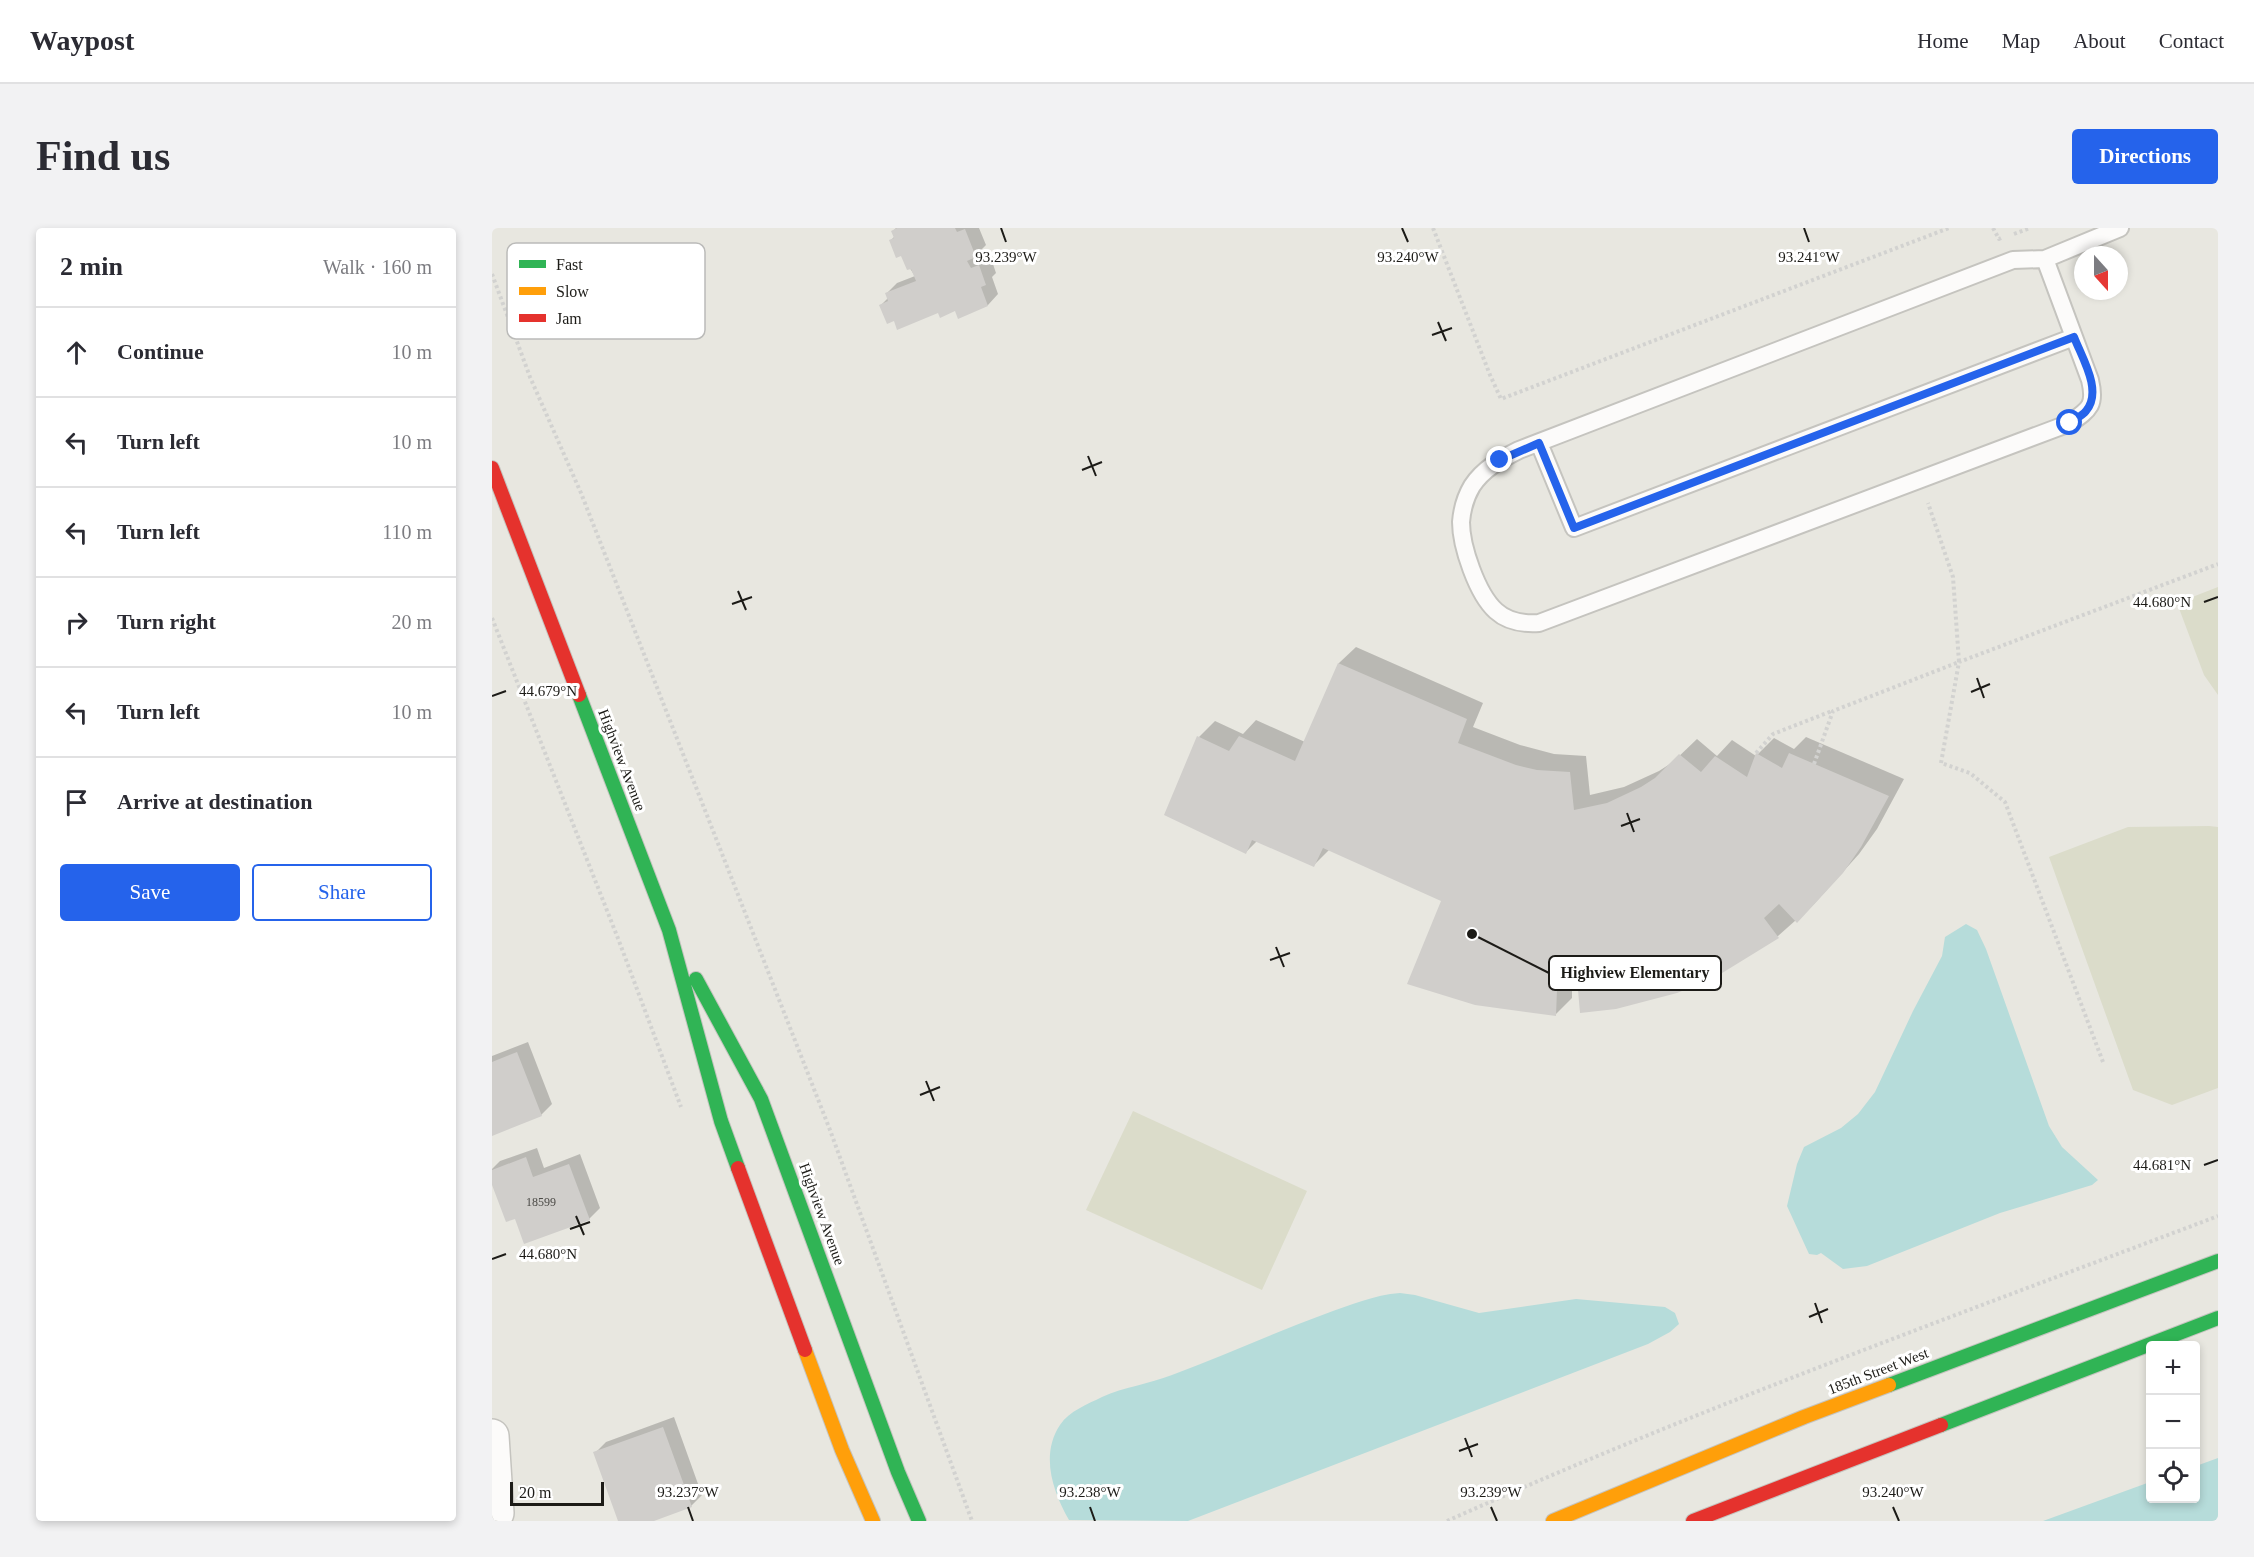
<!DOCTYPE html>
<meta charset="utf-8">
<style>
:root{--surface:#fff;--page:#f2f2f3;--text:#2b2b33;--muted:#7c7c81;--line:#e1e1e2;--accent:#2563eb}
body{margin:0;font-family:Georgia,serif;background:var(--page);color:var(--text)}
.controls{position:absolute;right:18px;bottom:18px;display:grid;overflow:hidden;border-radius:6px;box-shadow:0 3px 9px #0003}
.controls button{width:54px;height:54px;display:grid;place-items:center;padding:0;border:0;border-bottom:2px solid var(--line);background:var(--surface);color:var(--text);font:30px sans-serif}
.compass{position:absolute;left:1582px;top:18px;width:54px;height:54px;border-radius:50%;background:var(--surface);box-shadow:0 3px 9px #0003;rotate:159deg}
.scale{position:absolute;left:18px;bottom:15px;width:94px;box-sizing:border-box;padding-left:6px;border:3px solid #1c1b17;border-top:0;font-size:16px;line-height:21px;white-space:nowrap;color:#1c1b17;-webkit-text-stroke:4px #fff;paint-order:stroke}
.stop{position:absolute;width:18px;height:18px;margin:-14px;border:4px solid #2563eb;border-radius:50%;background:#fff}
.stop.end{background:#2563eb;border-color:#fff;box-shadow:0 2px 6px #0008}
.list{margin:0;padding:0;list-style:none}
h2{display:flex;justify-content:space-between;align-items:center;height:78px;margin:0;padding:0 24px;font-size:26px}
h2 small{font-size:20px;font-weight:400;color:var(--muted)}
.list li{display:grid;grid-template-columns:39px 1fr auto;gap:18px;align-items:center;box-sizing:border-box;height:90px;padding:0 24px;border-top:2px solid var(--line)}
.list b{display:block;font-size:22px;white-space:nowrap}
.list em{font-size:20px;font-style:normal;color:var(--muted)}
.actions{display:flex;gap:12px;padding:18px 24px}
.actions a{flex:1;padding:14px 0;border:2px solid var(--accent);border-radius:6px;text-align:center;font-size:21px;color:var(--accent)}
.actions .main{background:var(--accent);color:#fff}
.icon{flex:none;width:33px;height:33px;fill:none;stroke:currentColor;stroke-width:2;stroke-linecap:round;stroke-linejoin:round}
.map{position:relative;flex:none;width:1726px;height:1293px;overflow:hidden;border-radius:6px}
header{display:flex;align-items:center;gap:36px;box-sizing:border-box;height:84px;padding:0 30px;background:var(--surface);border-bottom:2px solid var(--line)}
header strong{font-size:28px}
nav{display:flex;gap:33px;margin-inline-start:auto;font-size:21px}
.intro{display:flex;align-items:center;justify-content:space-between;box-sizing:border-box;height:144px;padding:0 36px}
h1{margin:0;font-size:42px}
.button{padding:15px 27px;border-radius:6px;background:var(--accent);color:#fff;font-size:21px;font-weight:700}
main{display:flex;gap:36px;padding:0 36px}
aside{flex:1;background:var(--surface);border-radius:6px;box-shadow:0 3px 9px #0003}
.map>svg:first-child{display:block}
</style>
<header>
<strong>Waypost</strong>
<nav><a>Home</a><a>Map</a><a>About</a><a>Contact</a></nav>
</header>
<div class="intro"><h1>Find us</h1><a class="button">Directions</a></div>
<main>
<aside>
<h2>2 min<small>Walk · 160 m</small></h2>
<ul class="list">
<li><svg class="icon" aria-label="ahead" viewBox="0 0 24 24"><path d="M12 20V5M6 11l6-6 6 6"/></svg><div><b>Continue</b></div><em>10 m</em></li>
<li><svg class="icon" aria-label="left" viewBox="0 0 24 24"><path d="M17 20v-9H6M10 6l-5 5 5 5"/></svg><div><b>Turn left</b></div><em>10 m</em></li>
<li><svg class="icon" aria-label="left" viewBox="0 0 24 24"><path d="M17 20v-9H6M10 6l-5 5 5 5"/></svg><div><b>Turn left</b></div><em>110 m</em></li>
<li><svg class="icon" aria-label="right" viewBox="0 0 24 24"><path d="M7 20v-9h11M14 6l5 5-5 5"/></svg><div><b>Turn right</b></div><em>20 m</em></li>
<li><svg class="icon" aria-label="left" viewBox="0 0 24 24"><path d="M17 20v-9H6M10 6l-5 5 5 5"/></svg><div><b>Turn left</b></div><em>10 m</em></li>
<li><svg class="icon" aria-label="arrive" viewBox="0 0 24 24"><path d="M6 21V4h12l-3 4 3 4H6"/></svg><div><b>Arrive at destination</b></div></li>
</ul>
<div class="actions"><a class="main">Save</a><a>Share</a></div>
</aside>
<div class="map">
<svg width="1726" height="1293" viewBox="0 0 1726 1293">
<rect width="100%" height="100%" fill="#e8e7e0"/>
<!-- green -->
<path fill="#dbdcca" d="M 1726,359 L 1726,467 L 1712,447 L 1685,375 Z
M 1717,598 L 1726,599 L 1726,860 L 1680,877 L 1641,862 L 1557,629 L 1636,599 Z
M 641,883 L 815,963 L 770,1062 L 594,982 Z"/>
<!-- water -->
<path fill="#b6dcda" d="M 1474,696 L 1485,702 L 1494,721 L 1557,898 L 1570,919 L 1606,952 L 1600,957 L 1508,985 L 1375,1038 L 1351,1041 L 1329,1025 L 1325,1027 L 1317,1026 L 1295,978 L 1305,936 L 1312,919 L 1349,900 L 1366,886 L 1383,864 L 1421,783 L 1450,728 L 1453,709 Z
M 908,1065 L 923,1067 L 987,1085 L 1084,1071 L 1173,1079 L 1183,1085 L 1187,1096 L 1178,1104 L 1156,1116 L 696,1293 L 577,1292 C 561,1264 548,1227 568,1197 C 577,1183 596,1176 610,1169 C 632,1159 657,1156 680,1147 C 732,1128 781,1105 833,1086 C 858,1077 882,1067 908,1065 Z
M 1726,1230 L 1726,1293 L 1551,1293 L 1658,1254 L 1658,1270 L 1704,1270 L 1704,1238 Z"/>
<!-- shadow -->
<path fill="#0003" d="M 404,0 L 487,0 L 494,17 L 487,24 L 490,30 L 498,27 L 504,45 L 500,49 L 506,66 L 496,77 L 403,91 L 389,77 L 396,70 L 394,66 L 405,55 L 423,48 L 399,12 L 403,8 L 401,3 Z
M 864,419 L 991,475 L 981,499 L 1028,517 L 1062,526 L 1094,528 L 1098,567 L 1132,559 L 1167,543 L 1181,534 L 1205,511 L 1225,528 L 1240,512 L 1264,528 L 1282,510 L 1302,521 L 1314,509 L 1412,551 L 1385,601 L 1367,626 L 1322,676 L 1286,708 L 1087,760 L 1080,760 L 1080,770 L 1064,786 L 951,672 L 838,621 L 822,637 L 765,613 L 754,624 L 707,509 L 723,493 L 751,506 L 764,492 L 813,514 L 847,435 Z
M 36,814 L 60,876 L 49,887 L 0,906 L 0,828 Z
M 45,920 L 52,940 L 88,926 L 108,980 L 97,991 L 23,989 L 0,952 L 0,941 L 8,933 Z
M 182,1189 L 210,1267 L 199,1278 L 158,1293 L 128,1293 L 103,1225 L 114,1214 Z"/>
<!-- building -->
<path fill="#d0cecb" d="M 405,0 L 463,0 L 465,4 L 473,1 L 484,29 L 475,33 L 479,40 L 487,37 L 494,57 L 489,59 L 496,78 L 466,91 L 463,83 L 448,90 L 446,85 L 405,102 L 402,93 L 395,96 L 387,77 L 396,73 L 393,65 L 424,53 L 419,41 L 415,42 L 409,28 L 404,30 L 397,12 L 402,10 L 399,3 Z
M 846,435 L 975,491 L 966,515 L 1024,537 L 1045,542 L 1078,544 L 1082,582 L 1115,575 L 1149,559 L 1163,550 L 1187,526 L 1209,544 L 1223,528 L 1255,549 L 1264,525 L 1290,540 L 1297,525 L 1397,568 L 1369,619 L 1351,645 L 1305,695 L 1287,676 L 1272,690 L 1287,710 L 1222,750 L 1185,765 L 1124,781 L 1088,785 L 1086,762 L 1065,761 L 1064,788 L 983,777 L 915,756 L 949,673 L 831,620 L 822,639 L 760,612 L 754,626 L 672,587 L 705,508 L 737,523 L 747,508 L 803,533 Z
M 25,824 L 50,888 L 0,908 L 0,834 Z
M 34,929 L 41,949 L 77,936 L 98,992 L 32,1016 L 23,991 L 14,994 L 0,957 L 0,942 Z
M 171,1199 L 200,1279 L 162,1293 L 126,1293 L 101,1224 Z"/>
<g fill="none" stroke-linecap="round" stroke-linejoin="round">
<defs>
<path id="lane" d="M 1553,31 L 1598,152 C 1604,177 1598,181 1578,195 L 1047,395 C 1031,396 1016,394 1004,383 C 985,366 969,318 969,294 C 970,282 974,268 980,258 C 991,241 1009,231 1027,222 L 1521,32 L 1553,31 L 1628,0
M 1047,215 L 1082,300 L 1582,109"/>
<path id="street" d="M 0,1208 L 5,1285"/>
<path id="fast" d="M 87,467 L 177,702 L 229,893 L 246,940
M 204,751 L 269,871 L 406,1244 L 427,1293
M 1397,1157 L 1726,1033
M 1449,1197 L 1726,1090"/>
<path id="slow" d="M 313,1122 L 350,1222 L 381,1293
M 1061,1293 L 1312,1189 L 1397,1157"/>
<path id="jam" d="M 0,240 L 87,467
M 246,940 L 313,1122
M 1201,1293 L 1449,1197"/>
</defs>
<!-- lane casing -->
<use href="#lane" stroke="#c5c4bf" stroke-width="20"/>
<!-- street casing -->
<use href="#street" stroke="#c5c4bf" stroke-width="36"/>
<!-- fast casing -->
<use href="#fast" stroke="#c5c4bf" stroke-width="16"/>
<!-- slow casing -->
<use href="#slow" stroke="#c5c4bf" stroke-width="16"/>
<!-- jam casing -->
<use href="#jam" stroke="#c5c4bf" stroke-width="16"/>
<!-- path -->
<path stroke="#d2d2d0" stroke-width="4" stroke-dasharray="3 3" stroke-linecap="butt" d="M 941,0 L 998,147 L 1009,171 L 1457,0
M 1501,0 L 1507,11 L 1509,10
M 1522,6 L 1538,0
M 0,46 L 38,149 L 89,265 L 338,902 L 480,1293
M 0,390 L 127,713 L 189,879
M 1264,525 L 1281,506 L 1340,483
M 1322,536 L 1341,483 L 1467,434 L 1461,349 L 1436,275
M 1611,834 L 1513,574 L 1478,545 L 1449,535 L 1467,434 L 1726,336
M 955,1293 C 1207,1180 1468,1086 1726,988"/>
<!-- lane -->
<use href="#lane" stroke="#fcfbfa" stroke-width="16"/>
<!-- street -->
<use href="#street" stroke="#fcfbfa" stroke-width="33"/>
<!-- fast -->
<use href="#fast" stroke="#30b455" stroke-width="14"/>
<!-- slow -->
<use href="#slow" stroke="#ff9f0a" stroke-width="14"/>
<!-- jam -->
<use href="#jam" stroke="#e5322d" stroke-width="14"/>
</g>
<g fill="none" stroke-linecap="round" stroke-linejoin="round">
<!-- route -->
<path stroke="#2563eb" stroke-width="8" d="M 1008,232 L 1047,215 L 1082,300 L 1582,109 C 1590,130 1611,163 1594,183 C 1590,188 1583,191 1578,195"/>
</g>
<!-- ticks -->
<path fill="none" stroke="#1c1b17" stroke-width="2" d="M 509,0 L 514,14M 910,0 L 916,14M 1312,0 L 1317,14M 946,94 L 954,113M 940,107 L 960,100M 596,228 L 604,248M 590,242 L 610,234M 246,363 L 254,382M 1712,374 L 1726,369M 240,376 L 260,369M 1485,450 L 1492,470M 1479,464 L 1498,456M 0,468 L 14,463M 1135,585 L 1142,604M 1129,598 L 1148,591M 784,719 L 792,739M 778,732 L 798,725M 434,853 L 442,873M 428,867 L 448,859M 1712,937 L 1726,932M 84,988 L 92,1007M 78,1001 L 98,994M 0,1031 L 14,1026M 1323,1075 L 1330,1095M 1317,1089 L 1336,1081M 973,1210 L 980,1229M 967,1223 L 986,1216M 196,1279 L 201,1293M 598,1279 L 603,1293M 999,1279 L 1005,1293M 1401,1279 L 1407,1293"/>
<g text-anchor="middle" dominant-baseline="central" stroke-width="6" stroke-linejoin="round" paint-order="stroke">
<!-- number labels -->
<g font-size="12" fill="#4b4a46">
<text x="49" y="974">18599</text>
</g>
<!-- street labels -->
<g font-size="15" fill="#1c1b17" stroke="#fff">
<text transform="translate(130 532) rotate(69)">Highview Avenue</text>
<text transform="translate(330 986) rotate(70)">Highview Avenue</text>
<text transform="translate(1386 1143) rotate(-21)">185th Street West</text>
</g>
</g>
<!-- legend -->
<rect x="15" y="15" width="198" height="96" rx="9" fill="#fff" stroke="#bbbbb9" stroke-width="1.5"/>
<rect x="27" y="32" width="27" height="8" fill="#30b455"/>
<rect x="27" y="59" width="27" height="8" fill="#ff9f0a"/>
<rect x="27" y="86" width="27" height="8" fill="#e5322d"/>
<g font-size="16" fill="#1c1b17">
<text x="64" y="42">Fast</text>
<text x="64" y="69">Slow</text>
<text x="64" y="96">Jam</text>
</g>
<g font-size="15" text-anchor="middle" fill="#1c1b17" stroke="#fff" stroke-width="6" stroke-linejoin="round" paint-order="stroke">
<text x="514" y="34">93.239°W</text>
<text x="916" y="34">93.240°W</text>
<text x="1317" y="34">93.241°W</text>
<text x="1670" y="379">44.680°N</text>
<text x="56" y="468">44.679°N</text>
<text x="1670" y="942">44.681°N</text>
<text x="56" y="1031">44.680°N</text>
<text x="196" y="1269">93.237°W</text>
<text x="598" y="1269">93.238°W</text>
<text x="999" y="1269">93.239°W</text>
<text x="1401" y="1269">93.240°W</text>
</g>
<!-- callouts -->
<path fill="none" stroke="#1c1b17" stroke-width="2" d="M980 706L1057 745"/>
<circle fill="#1c1b17" stroke="#fff" stroke-width="2" cx="980" cy="706" r="6"/>
<rect fill="#fff" stroke="#1c1b17" stroke-width="2" x="1057" y="728" width="172" height="34" rx="6"/>
<g font-size="16" text-anchor="middle" font-weight="bold" fill="#1c1b17">
<text x="1143" y="750">Highview Elementary</text>
</g>
</svg>
<div class="controls">
<button>+</button>
<button>−</button>
<button><svg class="icon" aria-label="locate" viewBox="0 0 24 24"><circle cx="12" cy="12" r="6"/><path d="M12 2v4M12 18v4M2 12h4M18 12h4"/></svg></button>
</div>
<svg class="compass" viewBox="-18 -18 36 36"><path d="M0-13l5 13h-10z" fill="#e53935"/><path d="M0 13l5-13h-10z" fill="#7c7c81"/></svg>
<div class="scale">20 m</div>
<div class="stop" style="left:1578px;top:195px"></div>
<div class="stop end" style="left:1008px;top:232px"></div>
</div>
</main>
